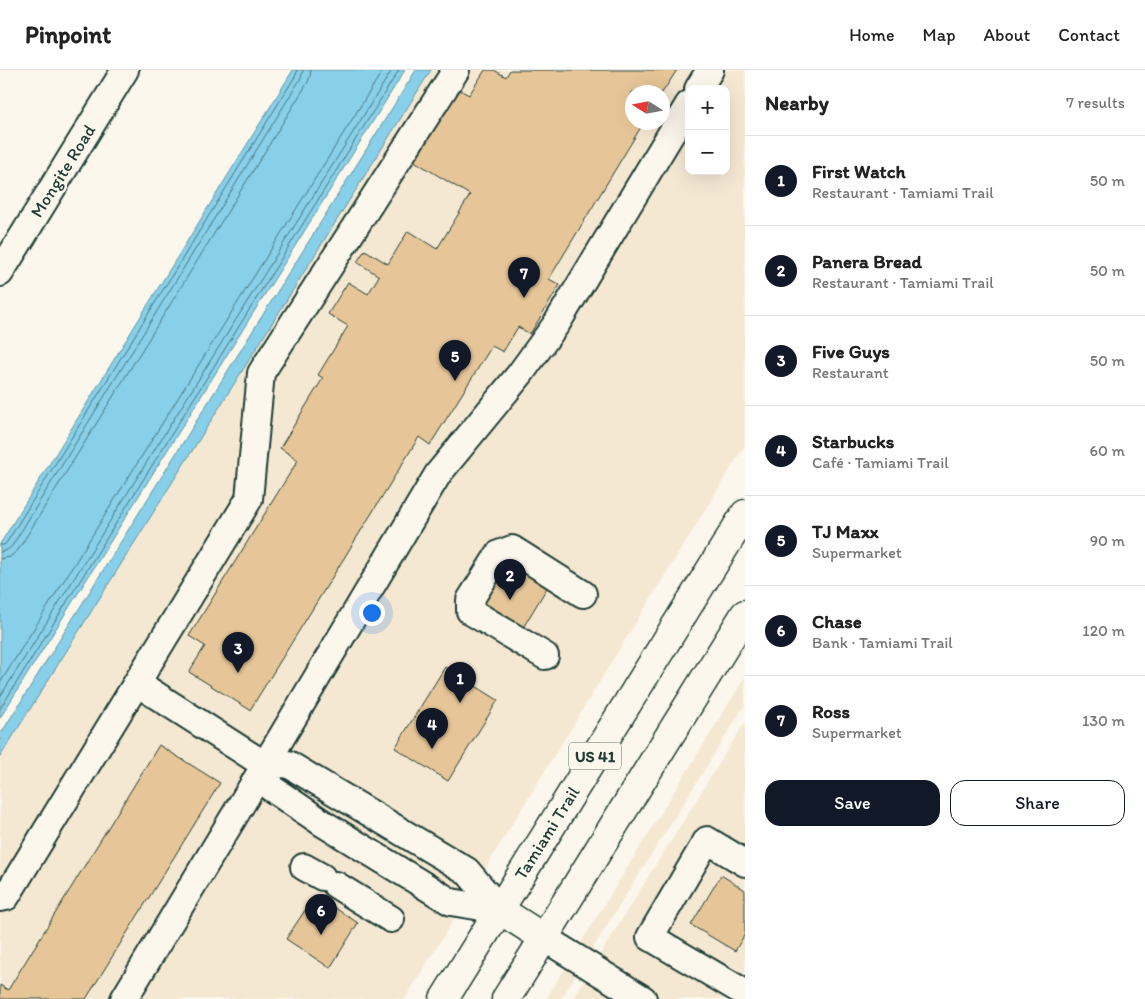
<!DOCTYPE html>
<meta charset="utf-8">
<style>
:root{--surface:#fff;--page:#f6f6f6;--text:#222;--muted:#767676;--line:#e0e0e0;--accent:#111827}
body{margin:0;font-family:Itim,sans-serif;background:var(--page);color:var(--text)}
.controls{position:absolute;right:15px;top:15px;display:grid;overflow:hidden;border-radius:10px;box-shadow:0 5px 20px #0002}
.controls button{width:45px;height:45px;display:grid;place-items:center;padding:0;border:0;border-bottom:1px solid var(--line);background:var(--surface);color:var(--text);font:25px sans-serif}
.compass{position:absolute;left:625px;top:15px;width:45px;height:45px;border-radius:50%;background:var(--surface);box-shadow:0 5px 20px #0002;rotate:281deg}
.you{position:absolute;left:371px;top:542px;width:18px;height:18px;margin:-12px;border:4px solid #fff;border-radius:50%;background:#1a73e8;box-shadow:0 0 0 8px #1a73e833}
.badge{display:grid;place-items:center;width:32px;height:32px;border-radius:50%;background:var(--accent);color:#fff;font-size:16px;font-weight:700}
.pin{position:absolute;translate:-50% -41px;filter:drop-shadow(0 1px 2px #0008)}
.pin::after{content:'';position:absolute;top:26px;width:18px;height:15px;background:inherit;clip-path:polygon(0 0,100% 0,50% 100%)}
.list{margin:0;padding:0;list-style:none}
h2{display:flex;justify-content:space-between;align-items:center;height:65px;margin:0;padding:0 20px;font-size:21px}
h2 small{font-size:16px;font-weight:400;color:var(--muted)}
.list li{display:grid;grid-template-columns:32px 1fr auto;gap:15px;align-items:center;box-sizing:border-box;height:90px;padding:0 20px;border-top:1px solid var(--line)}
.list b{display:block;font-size:19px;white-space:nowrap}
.list p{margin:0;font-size:16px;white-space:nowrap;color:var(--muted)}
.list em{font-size:16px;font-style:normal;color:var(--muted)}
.actions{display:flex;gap:10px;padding:15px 20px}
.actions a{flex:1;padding:11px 0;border:1px solid var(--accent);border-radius:15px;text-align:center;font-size:18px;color:var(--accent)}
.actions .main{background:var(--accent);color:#fff}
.map{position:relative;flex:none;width:745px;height:929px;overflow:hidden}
header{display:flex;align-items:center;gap:30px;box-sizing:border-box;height:70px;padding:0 25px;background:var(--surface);border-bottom:1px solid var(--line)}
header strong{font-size:24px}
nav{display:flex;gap:28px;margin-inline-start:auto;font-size:18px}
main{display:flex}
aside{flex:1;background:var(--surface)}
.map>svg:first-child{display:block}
</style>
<header>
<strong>Pinpoint</strong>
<nav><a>Home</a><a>Map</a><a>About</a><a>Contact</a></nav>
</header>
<main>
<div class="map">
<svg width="745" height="929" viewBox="0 0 745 929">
<rect width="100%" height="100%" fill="#fbf7ec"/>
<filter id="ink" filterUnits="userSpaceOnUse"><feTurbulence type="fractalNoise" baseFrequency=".02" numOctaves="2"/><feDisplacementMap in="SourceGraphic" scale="10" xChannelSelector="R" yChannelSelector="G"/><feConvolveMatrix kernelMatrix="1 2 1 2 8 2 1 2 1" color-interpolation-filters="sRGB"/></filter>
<g filter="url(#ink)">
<!-- built -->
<path fill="#f5e8d3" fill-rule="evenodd" d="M 431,0 L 745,0 L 745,375 L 405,929 L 0,929 L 0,687 ZM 689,19 L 726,19 L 726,101 L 689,101 ZM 632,22 L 662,22 L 662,52 L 632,52 Z
M 745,607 L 745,635 L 561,929 L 546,929 Z
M 745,652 L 745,929 L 572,929 Z"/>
<!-- water -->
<path fill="#88cfe9" stroke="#5e95a1" d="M 293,0 L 405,0 L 0,648 L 0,474 Z
M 416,0 L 431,0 L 0,687 L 0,665 Z"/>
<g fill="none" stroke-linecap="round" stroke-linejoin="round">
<!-- shore -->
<path stroke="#49777c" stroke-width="1" d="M 0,475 L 4,475 L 7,472 L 296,5 L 297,0
M 0,482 L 7,480 L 12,476 L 301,8 L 303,0
M 0,489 L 10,487 L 18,480 L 308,12 L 310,6 L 311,0
M 0,613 L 383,0
M 0,627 L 392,0
M 0,639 L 399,0"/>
</g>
<!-- building -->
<path fill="#e6c698" stroke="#1f3d34" d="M 485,0 L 494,0 L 506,7 L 510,0 L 677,0 L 662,23 L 632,22 L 632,52 L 644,52 L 549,209 L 560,215 L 530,264 L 518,257 L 503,282 L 492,276 L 430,375 L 419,367 L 250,640 L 189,602 L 205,576 L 189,566 L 298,390 L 280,378 L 323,308 L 318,305 L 348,256 L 328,244 L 348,212 L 368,224 L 379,206 L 357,192 L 365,180 L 388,194 L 408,161 L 437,179 L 470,125 L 414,91 L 458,19 L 469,25 Z
M 512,487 L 551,511 L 521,561 L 481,538 Z
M 445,597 L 498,630 L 448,711 L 395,678 Z
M 159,675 L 220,713 L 86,929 L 0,929 L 0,915 L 8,920 Z
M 721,805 L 745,820 L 745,864 L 735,881 L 691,855 Z
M 315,825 L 358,853 L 330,898 L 286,869 Z"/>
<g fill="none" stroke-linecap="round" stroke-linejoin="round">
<defs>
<path id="minor" d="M 698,19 L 710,0
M 0,203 L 125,0
M 545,586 L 470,541 L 470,530 L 499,484 L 512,479 L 583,524
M 137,613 L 265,695 L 288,694 L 467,801 L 500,840
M 265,695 L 271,718 L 324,754 L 451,832 L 500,840
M 745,793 L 707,770 L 650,867 L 745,923
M 304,797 L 322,807
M 336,815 L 391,849
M 0,828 L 6,827 L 249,429 L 261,303 L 456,0
M 544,868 L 643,929
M 124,929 L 265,695 L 438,404 L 520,304 L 557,253 L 689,34"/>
<path id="major" d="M 500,840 L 544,868
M 444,929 L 745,444
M 506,929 L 745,544"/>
</defs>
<!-- minor casing -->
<use href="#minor" stroke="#1f3d34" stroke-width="30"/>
<!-- major casing -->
<use href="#major" stroke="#1f3d34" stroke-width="31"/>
<!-- minor -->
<use href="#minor" stroke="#fbf7ec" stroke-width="26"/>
<!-- major -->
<use href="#major" stroke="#fbf7ec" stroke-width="28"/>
</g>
</g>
<g text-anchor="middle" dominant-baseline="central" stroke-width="5" stroke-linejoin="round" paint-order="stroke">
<!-- shield labels -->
<rect fill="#fbf7ec" stroke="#61756b" stroke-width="1" x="569" y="672.5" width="52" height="27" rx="4"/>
<g font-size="16" font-weight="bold" fill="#1f3d34">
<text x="595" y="686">US 41</text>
</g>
<!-- street labels -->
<g font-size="18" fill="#1f3d34" stroke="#fbf7ec">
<text transform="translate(63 101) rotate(-58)">Mongite Road</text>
<text transform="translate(547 763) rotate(-58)">Tamiami Trail</text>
</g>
</g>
</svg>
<div class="controls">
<button>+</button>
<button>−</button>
</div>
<svg class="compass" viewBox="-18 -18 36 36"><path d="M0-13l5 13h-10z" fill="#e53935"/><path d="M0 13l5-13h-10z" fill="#767676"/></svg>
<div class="you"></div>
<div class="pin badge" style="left:460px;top:633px">1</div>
<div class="pin badge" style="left:510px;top:530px">2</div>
<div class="pin badge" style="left:238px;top:603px">3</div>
<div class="pin badge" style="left:432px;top:679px">4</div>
<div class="pin badge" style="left:455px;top:311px">5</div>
<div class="pin badge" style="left:321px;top:865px">6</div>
<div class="pin badge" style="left:524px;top:228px">7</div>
</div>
<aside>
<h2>Nearby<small>7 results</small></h2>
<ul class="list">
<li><span class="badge">1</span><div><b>First Watch</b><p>Restaurant · Tamiami Trail</p></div><em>50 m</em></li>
<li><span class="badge">2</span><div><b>Panera Bread</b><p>Restaurant · Tamiami Trail</p></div><em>50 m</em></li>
<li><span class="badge">3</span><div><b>Five Guys</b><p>Restaurant</p></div><em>50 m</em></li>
<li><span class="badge">4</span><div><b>Starbucks</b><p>Café · Tamiami Trail</p></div><em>60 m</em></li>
<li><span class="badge">5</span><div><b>TJ Maxx</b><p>Supermarket</p></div><em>90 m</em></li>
<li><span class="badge">6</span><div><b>Chase</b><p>Bank · Tamiami Trail</p></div><em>120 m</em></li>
<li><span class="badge">7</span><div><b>Ross</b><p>Supermarket</p></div><em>130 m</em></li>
</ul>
<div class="actions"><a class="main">Save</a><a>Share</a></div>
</aside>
</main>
